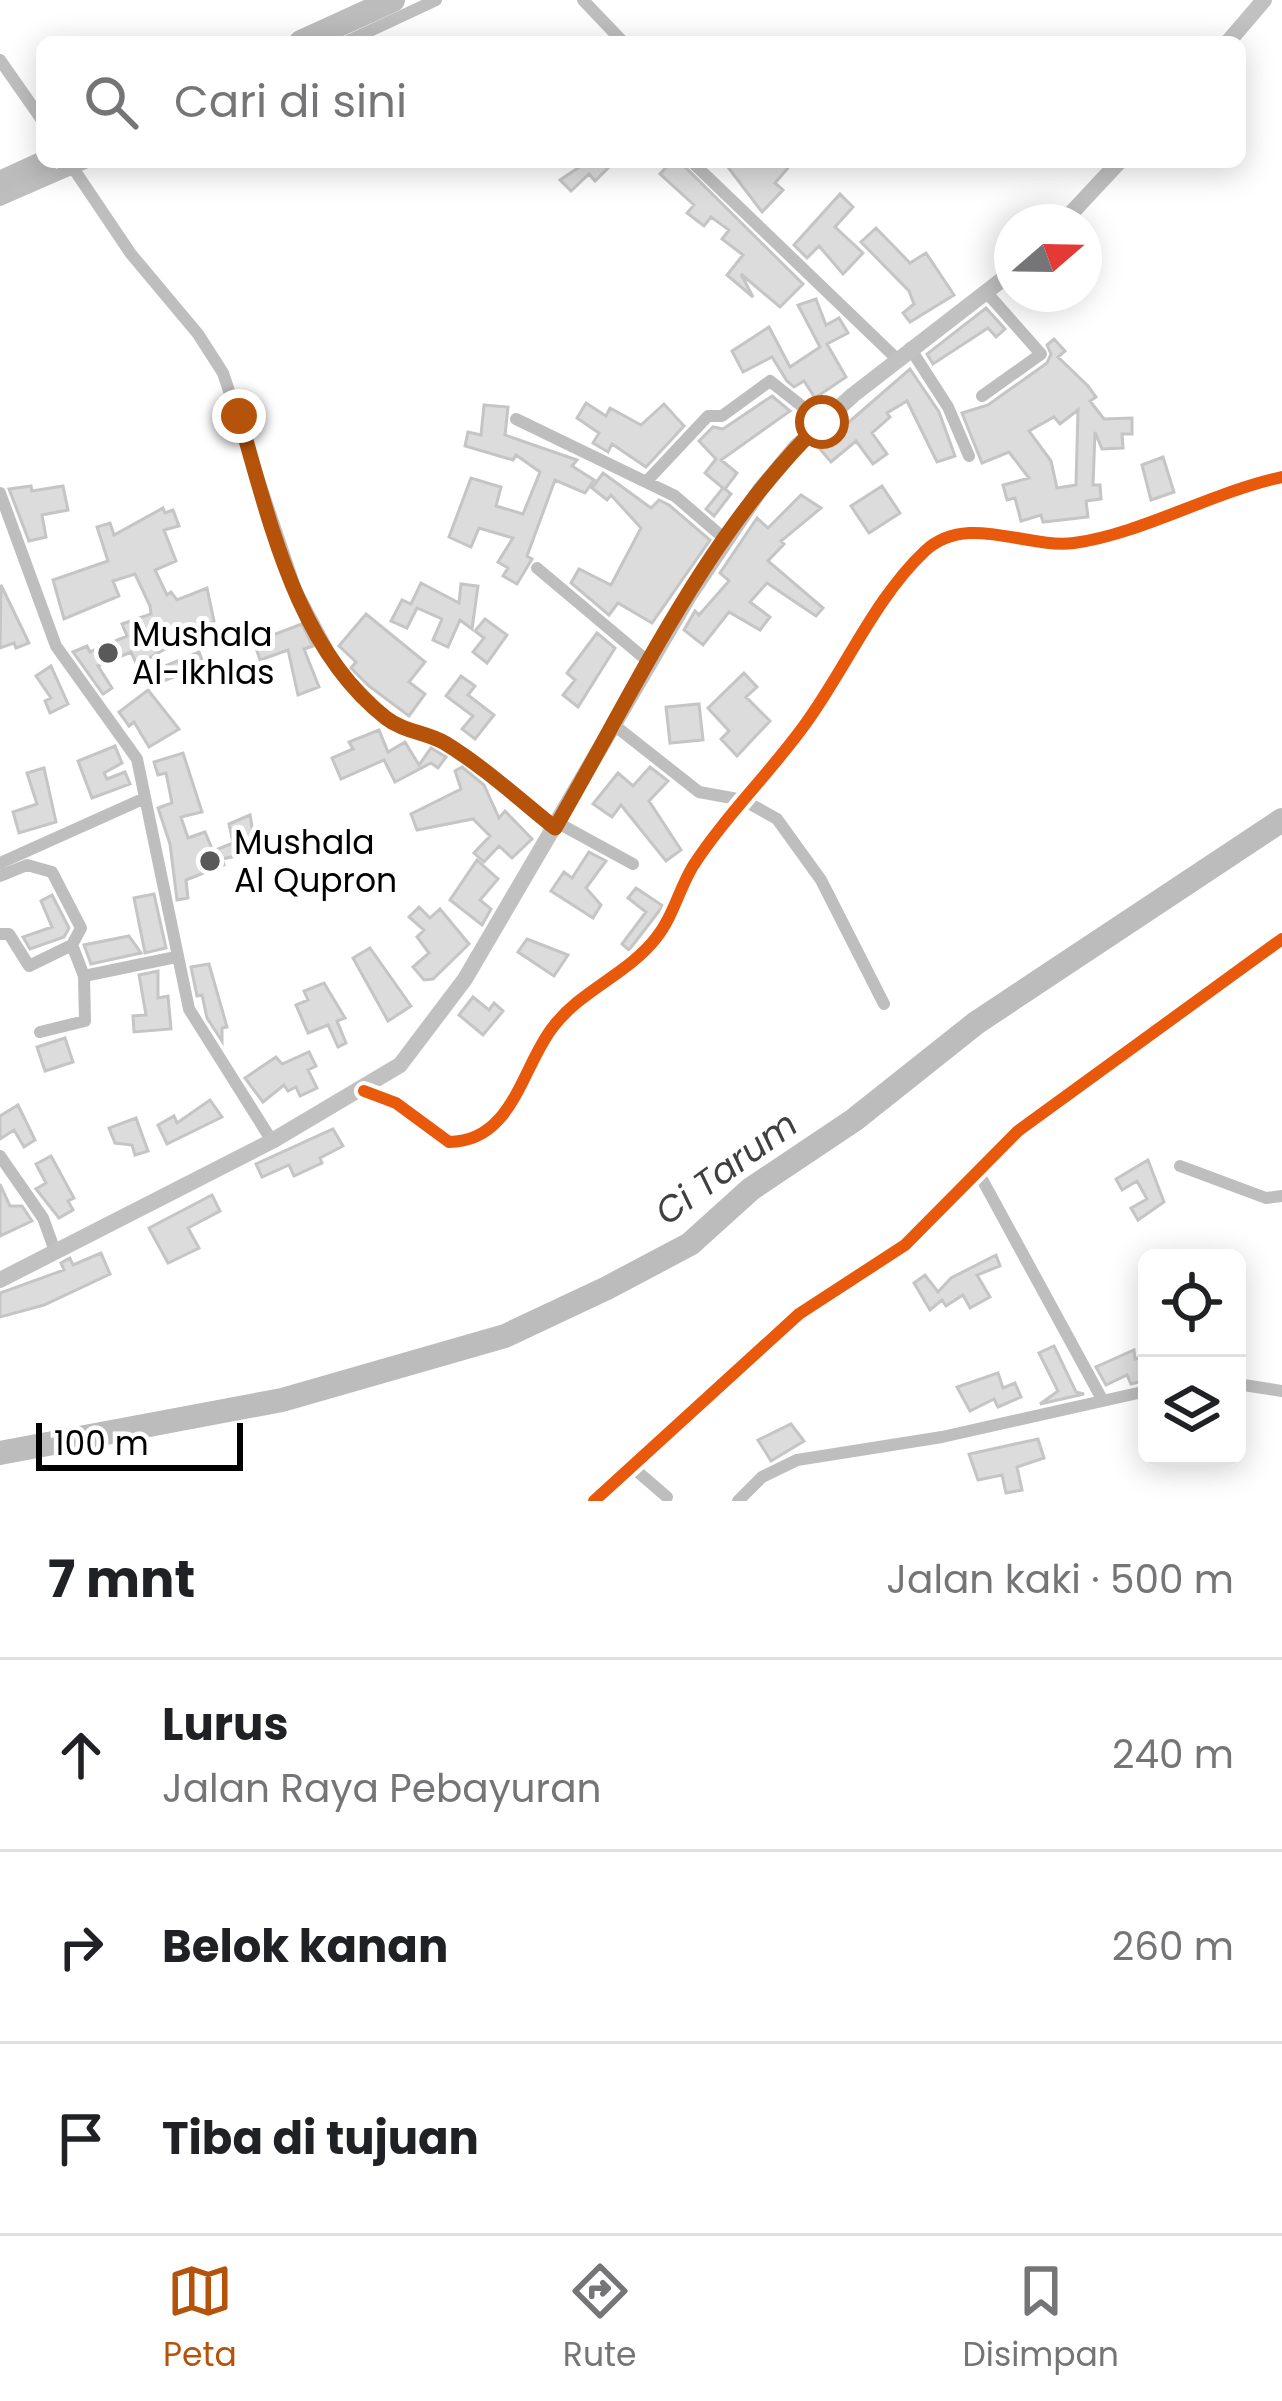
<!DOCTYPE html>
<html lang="id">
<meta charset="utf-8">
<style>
:root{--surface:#fff;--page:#f2f2f2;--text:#202124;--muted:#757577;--line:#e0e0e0;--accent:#b45309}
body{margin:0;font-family:Poppins,sans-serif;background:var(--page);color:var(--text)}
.controls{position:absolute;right:36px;bottom:36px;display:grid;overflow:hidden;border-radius:18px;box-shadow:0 6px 30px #0003}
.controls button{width:108px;height:108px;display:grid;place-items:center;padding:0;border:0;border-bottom:3px solid var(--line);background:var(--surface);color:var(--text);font:60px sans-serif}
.compass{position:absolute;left:994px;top:204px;width:108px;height:108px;border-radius:50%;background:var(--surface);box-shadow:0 6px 30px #0003;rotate:70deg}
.scale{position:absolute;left:36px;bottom:30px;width:207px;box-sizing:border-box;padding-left:12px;border:6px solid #000;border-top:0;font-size:33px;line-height:42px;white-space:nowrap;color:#000;-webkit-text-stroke:9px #fff;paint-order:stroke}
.stop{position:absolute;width:36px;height:36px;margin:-27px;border:9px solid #b45309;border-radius:50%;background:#fff}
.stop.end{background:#b45309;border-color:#fff;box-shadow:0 3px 12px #0008}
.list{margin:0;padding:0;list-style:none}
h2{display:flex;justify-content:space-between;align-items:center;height:156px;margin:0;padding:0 48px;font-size:51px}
h2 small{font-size:39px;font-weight:400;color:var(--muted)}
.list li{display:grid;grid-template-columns:78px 1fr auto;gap:36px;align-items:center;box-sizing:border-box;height:192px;padding:0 48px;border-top:3px solid var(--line)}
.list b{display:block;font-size:45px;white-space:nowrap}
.list p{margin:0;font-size:39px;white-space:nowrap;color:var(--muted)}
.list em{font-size:39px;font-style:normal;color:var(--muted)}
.icon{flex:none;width:66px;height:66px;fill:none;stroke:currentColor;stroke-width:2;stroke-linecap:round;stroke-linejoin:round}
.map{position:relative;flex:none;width:1282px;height:1501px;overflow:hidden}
.search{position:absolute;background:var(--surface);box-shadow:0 6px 30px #0003;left:36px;right:36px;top:36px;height:132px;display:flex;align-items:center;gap:30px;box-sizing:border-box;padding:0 42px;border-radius:18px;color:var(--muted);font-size:45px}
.sheet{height:732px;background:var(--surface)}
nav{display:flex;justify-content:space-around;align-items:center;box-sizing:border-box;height:168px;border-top:3px solid var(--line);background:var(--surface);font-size:33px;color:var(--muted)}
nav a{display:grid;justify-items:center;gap:6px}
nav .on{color:var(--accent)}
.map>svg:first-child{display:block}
</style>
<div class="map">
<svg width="1282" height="1501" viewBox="0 0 1282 1501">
<rect width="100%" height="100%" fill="#fff"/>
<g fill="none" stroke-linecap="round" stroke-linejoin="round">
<!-- river -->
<path stroke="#bcbcbc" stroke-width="24" d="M 301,42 L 393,0
M 0,183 L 46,162
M 0,1453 L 282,1400 L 505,1336 L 607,1288 L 690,1244 L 751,1189 L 854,1120 L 976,1023 L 1282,820"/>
</g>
<!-- building -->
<path fill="#dcdcdc" stroke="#c5c5c5" stroke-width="3" fill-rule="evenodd" d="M 576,162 L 614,162 L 595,181 L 589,174 L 571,191 L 560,180 L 581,166 Z
M 671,162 L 682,164 L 803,284 L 780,307 L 741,274 L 753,297 L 727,275 L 743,255 L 722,239 L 729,230 L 711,217 L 704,226 L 687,213 L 694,205 L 660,174 Z
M 724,162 L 793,162 L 775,183 L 783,190 L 762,212 Z
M 840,194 L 853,207 L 835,227 L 863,253 L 843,274 L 819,246 L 807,258 L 794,245 Z
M 876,228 L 910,263 L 926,253 L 954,295 L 910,322 L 903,313 L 914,304 L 909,291 L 861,242 Z
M 816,299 L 826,325 L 839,318 L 848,333 L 827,344 L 846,377 L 815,398 L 804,381 L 794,387 L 787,381 L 772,357 L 743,372 L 732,351 L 769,327 L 790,367 L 820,347 L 798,305 Z
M 986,308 L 1005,329 L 996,337 L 988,328 L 933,364 L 927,354 Z
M 1054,339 L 1065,351 L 1058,357 L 1088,386 L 1096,397 L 1090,401 L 1104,419 L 1132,418 L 1132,434 L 1122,434 L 1123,448 L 1102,449 L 1095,432 L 1093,485 L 1100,485 L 1101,499 L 1086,501 L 1088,517 L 1043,522 L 1041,515 L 1021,521 L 1015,498 L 1007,500 L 1003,485 L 1029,478 L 1009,452 L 982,463 L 962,413 L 988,405 L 1047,363 L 1051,354 L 1047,345 ZM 1078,410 L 1076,485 L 1057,488 L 1051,461 L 1029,431 L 1054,417 L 1060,424 Z
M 910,369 L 939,412 L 955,456 L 937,462 L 907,401 L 887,413 L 890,417 L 872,433 L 887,454 L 873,464 L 856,441 L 831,462 L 819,448 Z
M 772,396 L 790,411 L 721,460 L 737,473 L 725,489 L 731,494 L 714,516 L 706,509 L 723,488 L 705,473 L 716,459 L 699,441 L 713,427 L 723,429 Z
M 586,403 L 606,416 L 610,408 L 641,425 L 664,404 L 684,426 L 646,467 L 612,444 L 608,452 L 593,443 L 599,433 L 577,418 Z
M 484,405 L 508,407 L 505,435 L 577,460 L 572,466 L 594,480 L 585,493 L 555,480 L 527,556 L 532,559 L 517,584 L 503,576 L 508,568 L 498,562 L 513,538 L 479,528 L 471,547 L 449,537 L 471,478 L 501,487 L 496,506 L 523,514 L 540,472 L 516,455 L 513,460 L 465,446 L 468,432 L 481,435 Z
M 1163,457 L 1174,492 L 1151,500 L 1142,465 Z
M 603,473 L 651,508 L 659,500 L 669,505 L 710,540 L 652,623 L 618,603 L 609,615 L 571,583 L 579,569 L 611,585 L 641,528 L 611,495 L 607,500 L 592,488 Z
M 31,486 L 32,491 L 63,486 L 68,510 L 42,515 L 46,537 L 29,541 L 9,489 Z
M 882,486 L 900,513 L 869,533 L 851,506 Z
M 801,495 L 821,508 L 781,541 L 784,544 L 768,561 L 823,608 L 816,616 L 767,583 L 750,602 L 770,617 L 760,630 L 729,612 L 703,645 L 684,630 L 695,611 L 699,615 L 729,581 L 720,573 L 757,518 L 768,528 Z
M 163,508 L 165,513 L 173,510 L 179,526 L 164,530 L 176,561 L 155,570 L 167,595 L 171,592 L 177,600 L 207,588 L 214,621 L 137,665 L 131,652 L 98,666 L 112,688 L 103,694 L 73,652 L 87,646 L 90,652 L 127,636 L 122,624 L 151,614 L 150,606 L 135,574 L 113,581 L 119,596 L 64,619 L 53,580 L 108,561 L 97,527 L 110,523 L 114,535 Z
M 421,583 L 459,603 L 461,584 L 478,586 L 472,629 L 460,620 L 448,647 L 433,640 L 442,619 L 417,608 L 407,628 L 391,621 L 402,600 L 411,604 Z
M 1,585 L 29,643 L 16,648 L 14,643 L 0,648 Z
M 366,614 L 425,662 L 409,682 L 425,694 L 409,716 L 369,686 L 351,668 L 356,662 L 339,646 Z
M 485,619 L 507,635 L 487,663 L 473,652 L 484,638 L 475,631 Z
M 302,624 L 313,646 L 304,649 L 319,687 L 298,695 L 288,650 L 260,660 L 254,642 Z
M 597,633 L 615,648 L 578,707 L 563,695 L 575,680 L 567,673 Z
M 199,652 L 208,675 L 193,681 L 189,671 L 153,685 L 148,673 Z
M 51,666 L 68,704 L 50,713 L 45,701 L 51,698 L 36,676 Z
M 744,673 L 757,687 L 746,697 L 770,721 L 737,756 L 721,739 L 729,731 L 708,708 Z
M 461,676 L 475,686 L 468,695 L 494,715 L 475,739 L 462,729 L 473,716 L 446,696 Z
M 148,690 L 179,729 L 149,747 L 134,722 L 129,726 L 119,712 Z
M 699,704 L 703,740 L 670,743 L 666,707 Z
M 379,730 L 388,752 L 405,742 L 419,765 L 431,748 L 446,757 L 438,768 L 431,763 L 395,782 L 384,760 L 341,779 L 332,758 L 353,749 L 349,742 Z
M 115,746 L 122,763 L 104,773 L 107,779 L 125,772 L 130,784 L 92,798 L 78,761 Z
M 183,753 L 202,812 L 181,817 L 188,838 L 205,832 L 213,851 L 233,843 L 229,824 L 250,815 L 254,838 L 248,839 L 251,853 L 222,859 L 224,865 L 186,880 L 188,898 L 177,900 L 170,844 L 158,808 L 172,803 L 166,773 L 158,775 L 154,762 Z
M 462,767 L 484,785 L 499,818 L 505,811 L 532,839 L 512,858 L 499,846 L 484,862 L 474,853 L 490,836 L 473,819 L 417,830 L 411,814 L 461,789 L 455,771 Z
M 650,767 L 668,781 L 649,801 L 681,850 L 666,861 L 621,805 L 612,817 L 593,804 L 618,773 L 633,786 Z
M 44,768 L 56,822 L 19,833 L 13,812 L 37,804 L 27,773 Z
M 589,852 L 606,861 L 586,888 L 601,905 L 593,918 L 551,891 L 564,872 L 572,878 Z
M 477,860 L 498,879 L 480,900 L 491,909 L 482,925 L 450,900 Z
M 636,888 L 663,906 L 629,950 L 622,944 L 646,912 L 628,898 Z
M 154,894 L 166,948 L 145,953 L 134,898 Z
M 52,895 L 69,928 L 64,937 L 30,949 L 23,937 L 52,927 L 41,901 Z
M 419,907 L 430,918 L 440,909 L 469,944 L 433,979 L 424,980 L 413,967 L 429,953 L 417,937 L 424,930 L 409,917 Z
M 129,936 L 141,953 L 91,964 L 84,945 Z
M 527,939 L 568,955 L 554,976 L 518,952 Z
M 370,948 L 411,1006 L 388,1021 L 353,958 Z
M 209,964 L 227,1027 L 222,1028 L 222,1041 L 207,1018 L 202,995 L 197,996 L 191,967 Z
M 158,971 L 158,998 L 168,996 L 171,1029 L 134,1032 L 133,1016 L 146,1015 L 139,975 Z
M 324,983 L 345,1018 L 337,1021 L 346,1043 L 338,1047 L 328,1025 L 308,1033 L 296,1005 L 308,1000 L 304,991 Z
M 473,997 L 489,1010 L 494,1003 L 503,1011 L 483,1035 L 459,1015 Z
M 65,1038 L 73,1062 L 45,1071 L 37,1047 Z
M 309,1052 L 316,1066 L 308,1070 L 317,1088 L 300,1096 L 296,1087 L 288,1091 L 284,1085 L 263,1102 L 245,1078 L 276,1057 L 282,1064 Z
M 210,1100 L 222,1117 L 167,1144 L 158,1125 L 174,1116 L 177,1123 Z
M 18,1105 L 35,1140 L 24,1147 L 14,1130 L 0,1139 L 0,1116 Z
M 136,1118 L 148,1151 L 135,1155 L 132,1145 L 115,1143 L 109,1128 Z
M 333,1129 L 343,1146 L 320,1158 L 322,1163 L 294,1176 L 289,1165 L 262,1177 L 256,1164 Z
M 51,1156 L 74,1198 L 68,1201 L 73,1210 L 59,1218 L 36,1189 L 46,1183 L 36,1164 Z
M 1148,1160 L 1164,1202 L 1138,1220 L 1131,1208 L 1147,1199 L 1137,1181 L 1122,1190 L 1116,1179 Z
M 0,1184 L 10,1206 L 22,1206 L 32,1221 L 0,1236 Z
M 212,1195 L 220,1211 L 188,1228 L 199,1248 L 168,1263 L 149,1228 Z
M 101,1253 L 110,1274 L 44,1305 L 0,1317 L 0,1293 L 64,1270 L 61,1263 L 70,1258 L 73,1265 Z
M 996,1255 L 1000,1266 L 977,1275 L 990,1297 L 970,1308 L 963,1295 L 946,1306 L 942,1300 L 930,1310 L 914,1283 L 925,1275 L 938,1292 L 951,1278 Z
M 1054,1346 L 1076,1392 L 1084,1394 L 1040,1404 L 1058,1391 L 1039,1353 Z
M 1134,1350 L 1135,1359 L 1147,1355 L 1147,1380 L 1131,1384 L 1127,1375 L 1106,1385 L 1096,1367 Z
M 998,1373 L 1003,1388 L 1015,1383 L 1021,1397 L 998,1407 L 994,1399 L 970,1411 L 957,1387 Z
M 791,1424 L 804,1441 L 771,1461 L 758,1440 Z
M 1038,1439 L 1044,1458 L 1017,1467 L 1022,1490 L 1006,1493 L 1002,1475 L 978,1480 L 969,1454 Z"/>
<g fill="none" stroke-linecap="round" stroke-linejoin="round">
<!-- minor -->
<path stroke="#bebebe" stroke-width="12" d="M 583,0 L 623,42
M 346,42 L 436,0
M 0,60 L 42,120
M 69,162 L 131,254 L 198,334 L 223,373 L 296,590 L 338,669 L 391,723 L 436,738 L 465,756 L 555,828
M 692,162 L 897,359
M 0,200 L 87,162
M 910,348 L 948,407 L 969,456
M 982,396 L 1041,354 L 988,294
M 516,419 L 675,496 L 726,540
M 646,482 L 708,416 L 722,416 L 770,381 L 822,422
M 0,493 L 56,646 L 137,759 L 189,1009 L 272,1141
M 537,568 L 650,663
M 614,725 L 699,792 L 743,800 L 777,819 L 821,880 L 884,1004
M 558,823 L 633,864
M 0,863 L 145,798
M 0,876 L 27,865 L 52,872 L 81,928 L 72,945 L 84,976
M 0,934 L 9,934 L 29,966 L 72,945
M 40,1032 L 85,1021 L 84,976 L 176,957
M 364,1091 L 396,1103 L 449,1142 C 513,1142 522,1066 553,1027 C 581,990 628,974 656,938 C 673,917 679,889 693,866 C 726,815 771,772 806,723 C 846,668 875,598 925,551 C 967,512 1025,549 1074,543 C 1141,534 1212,492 1282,477
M 0,1156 L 43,1218 L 55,1251
M 1180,1166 L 1266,1198 L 1282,1196
M 977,1170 L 1103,1401
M 1237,1384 L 1282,1391
M 631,1466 L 667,1497
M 594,1501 L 799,1314 L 905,1245 L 1018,1131 L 1282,939
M 738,1501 L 762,1477 L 797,1460 L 942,1437 L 1147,1391"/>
<!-- secondary -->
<path stroke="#c1c1c1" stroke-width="16" d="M 1228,42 L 1264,0
M 1063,222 L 1119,162
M 0,1280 L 272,1141 L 400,1065 L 465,979 L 689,596 L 760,490 L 796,447 L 853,395 L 1012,272"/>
<defs>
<path id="cycleway" d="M 364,1091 L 396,1103 L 449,1142 C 513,1142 522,1066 553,1027 C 581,990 628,974 656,938 C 673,917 679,889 693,866 C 726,815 771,772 806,723 C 846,668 875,598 925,551 C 967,512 1025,549 1074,543 C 1141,534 1212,492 1282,477
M 594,1501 L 799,1314 L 905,1245 L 1018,1131 L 1282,939"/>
</defs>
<!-- cycleway casing -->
<use href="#cycleway" stroke="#fff" stroke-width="20"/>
<!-- cycleway -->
<use href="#cycleway" stroke="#e8590c" stroke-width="12"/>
</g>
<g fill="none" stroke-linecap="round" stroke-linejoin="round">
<!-- route -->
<path stroke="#b45309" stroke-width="15" d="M 239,416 C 270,521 296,648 386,718 C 404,732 426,732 445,743 C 484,767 519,799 555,828 C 635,690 706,533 822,422"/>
</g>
<!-- markers -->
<g fill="#595959" stroke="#fff" stroke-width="4.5">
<circle cx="108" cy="653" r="12"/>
<circle cx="210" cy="861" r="12"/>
</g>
<g text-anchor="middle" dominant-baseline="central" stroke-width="10" stroke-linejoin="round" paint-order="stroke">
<!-- poi labels -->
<g font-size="33" fill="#000" stroke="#fff" text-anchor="start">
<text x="132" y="634">Mushala<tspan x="132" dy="38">Al-Ikhlas</tspan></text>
<text x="234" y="842">Mushala<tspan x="234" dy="38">Al Qupron</tspan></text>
</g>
<!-- water labels -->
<g font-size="36" font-style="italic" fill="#404040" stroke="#fff">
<text transform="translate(726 1168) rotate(-36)">Ci Tarum</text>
</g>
</g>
</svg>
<div class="controls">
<button><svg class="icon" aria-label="locate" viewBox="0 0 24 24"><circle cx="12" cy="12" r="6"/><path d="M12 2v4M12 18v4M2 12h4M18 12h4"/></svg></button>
<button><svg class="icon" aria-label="layers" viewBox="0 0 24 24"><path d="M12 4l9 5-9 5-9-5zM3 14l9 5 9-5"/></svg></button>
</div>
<svg class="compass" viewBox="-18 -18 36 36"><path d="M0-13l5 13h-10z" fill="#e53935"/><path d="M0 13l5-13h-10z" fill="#757577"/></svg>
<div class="scale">100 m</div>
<div class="stop" style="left:822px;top:422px"></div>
<div class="stop end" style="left:239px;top:416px"></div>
<div class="search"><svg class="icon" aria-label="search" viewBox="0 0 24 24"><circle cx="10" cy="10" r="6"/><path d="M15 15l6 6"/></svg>Cari di sini</div>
</div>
<section class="sheet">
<h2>7 mnt<small>Jalan kaki · 500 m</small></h2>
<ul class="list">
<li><svg class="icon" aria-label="ahead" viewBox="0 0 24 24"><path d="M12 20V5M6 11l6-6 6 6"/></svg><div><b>Lurus</b><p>Jalan Raya Pebayuran</p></div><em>240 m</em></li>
<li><svg class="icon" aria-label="right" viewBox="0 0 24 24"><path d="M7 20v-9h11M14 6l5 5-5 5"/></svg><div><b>Belok kanan</b></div><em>260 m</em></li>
<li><svg class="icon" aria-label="arrive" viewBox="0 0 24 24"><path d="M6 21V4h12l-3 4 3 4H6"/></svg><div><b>Tiba di tujuan</b></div></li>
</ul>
</section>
<nav>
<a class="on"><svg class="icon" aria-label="map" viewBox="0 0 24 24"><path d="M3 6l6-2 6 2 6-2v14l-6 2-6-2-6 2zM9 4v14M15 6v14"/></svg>Peta</a>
<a><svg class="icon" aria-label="directions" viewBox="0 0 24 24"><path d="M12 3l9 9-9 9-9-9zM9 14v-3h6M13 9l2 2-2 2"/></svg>Rute</a>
<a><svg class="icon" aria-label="saved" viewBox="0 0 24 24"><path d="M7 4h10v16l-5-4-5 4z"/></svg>Disimpan</a>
</nav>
